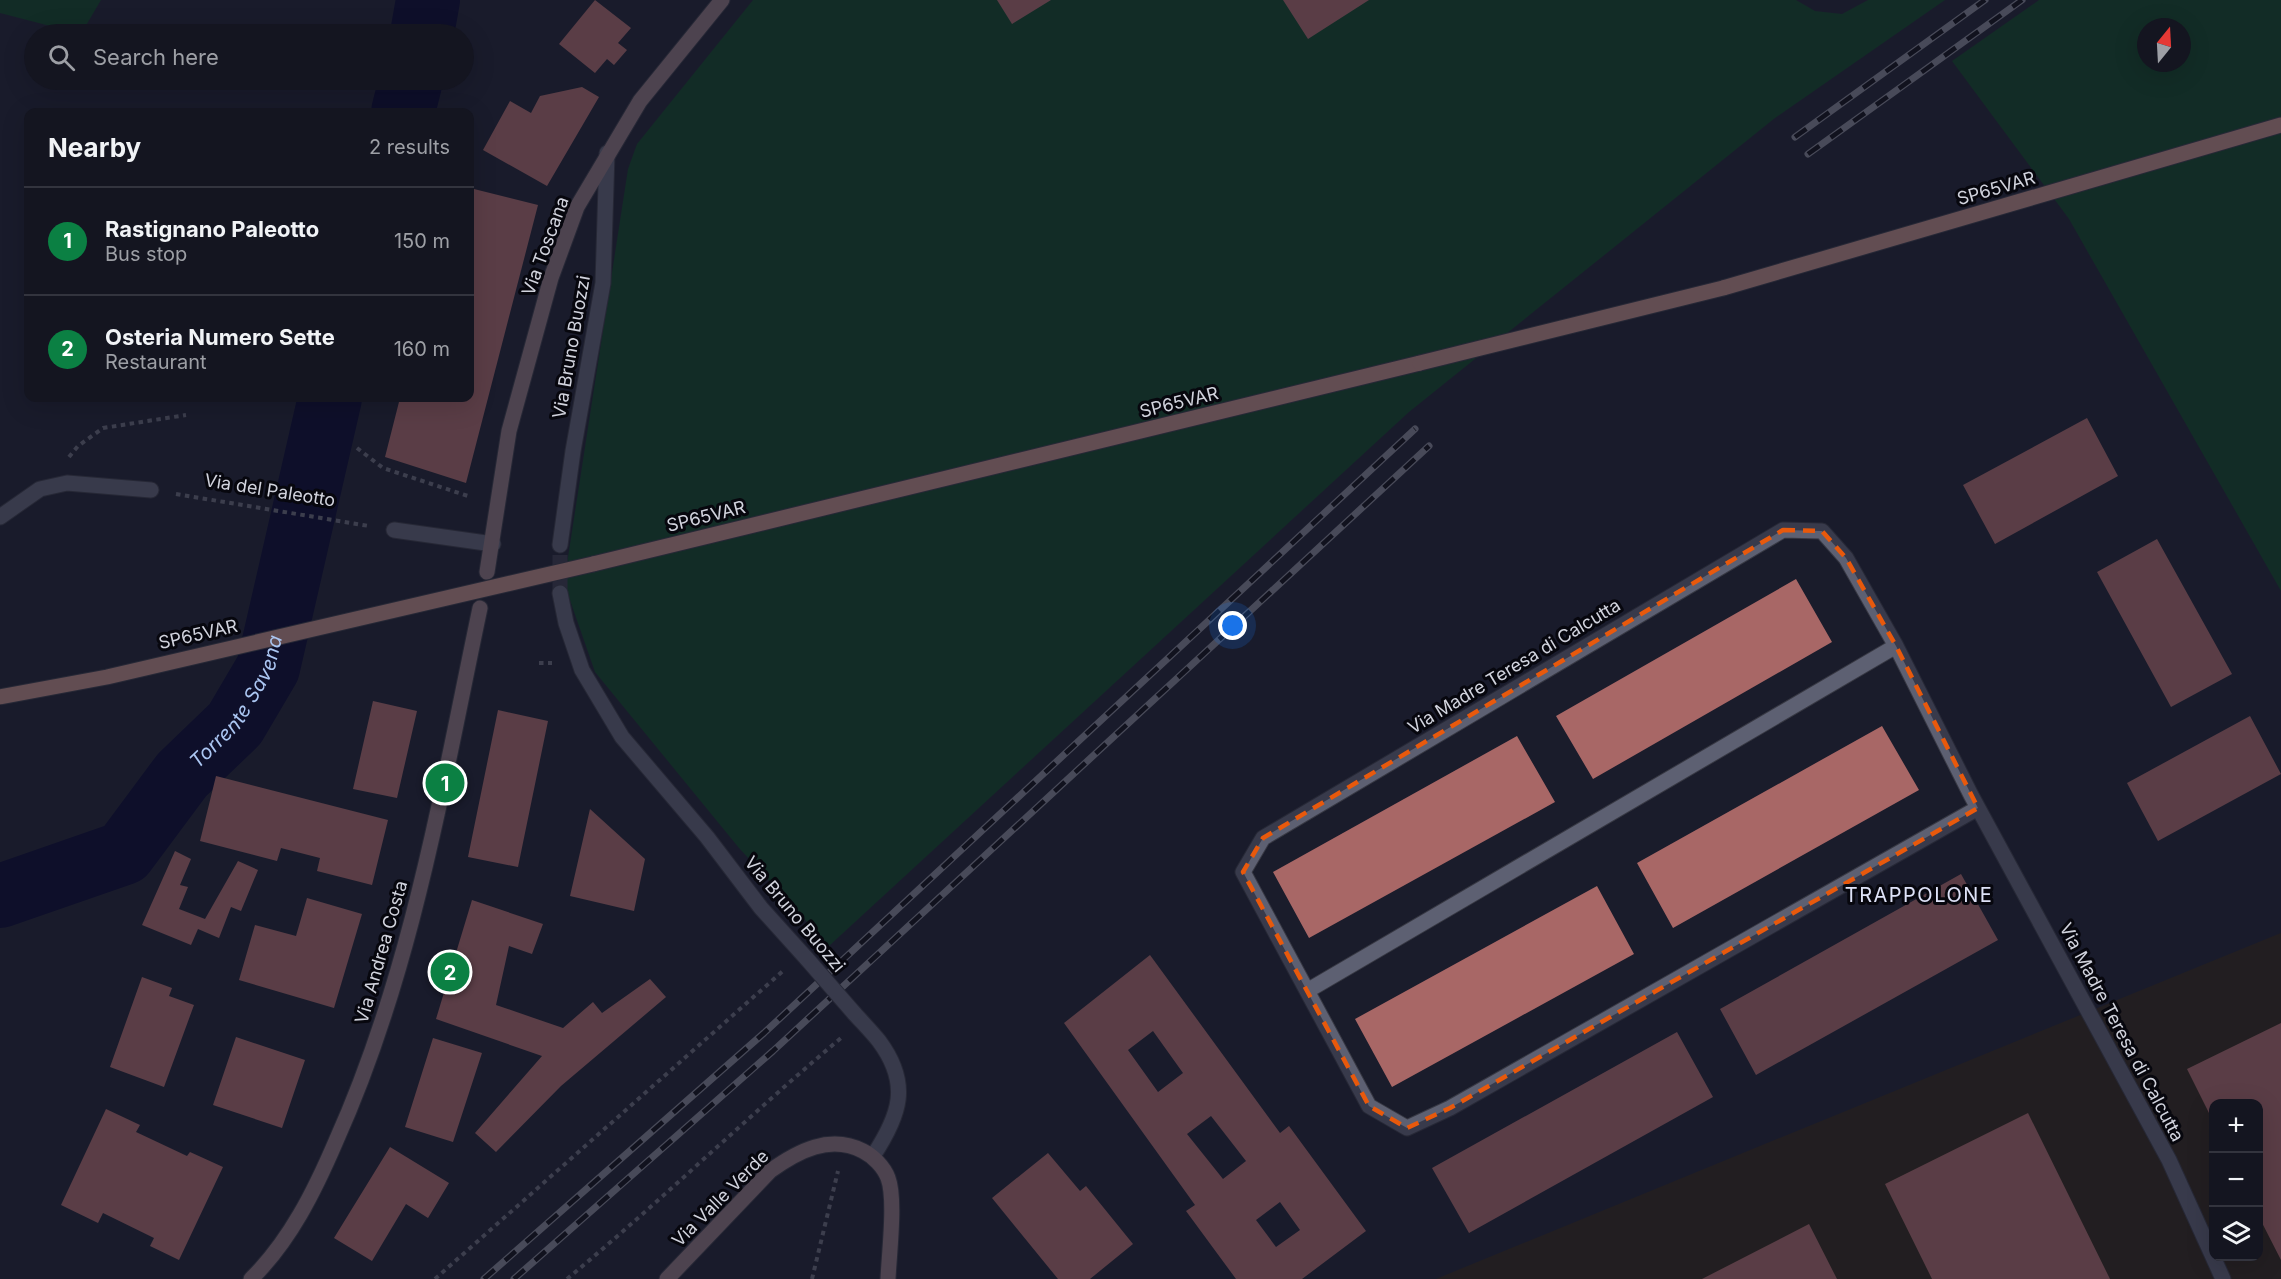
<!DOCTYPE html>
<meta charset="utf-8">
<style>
:root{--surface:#141520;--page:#21222d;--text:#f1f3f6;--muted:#9d9fa5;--line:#33343e;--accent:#0b8043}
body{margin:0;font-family:Inter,sans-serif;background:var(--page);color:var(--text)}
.controls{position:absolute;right:18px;bottom:18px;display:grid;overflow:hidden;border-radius:12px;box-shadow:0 6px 24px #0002}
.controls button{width:54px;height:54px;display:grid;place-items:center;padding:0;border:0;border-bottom:2px solid var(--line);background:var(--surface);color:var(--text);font:30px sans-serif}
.compass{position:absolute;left:2137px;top:18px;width:54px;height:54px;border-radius:50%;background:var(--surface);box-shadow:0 6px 24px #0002;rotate:18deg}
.you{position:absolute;left:1233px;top:626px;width:21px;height:21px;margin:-15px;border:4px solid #fff;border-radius:50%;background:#1a73e8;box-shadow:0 0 0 9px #1a73e833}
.badge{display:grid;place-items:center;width:39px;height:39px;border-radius:50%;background:var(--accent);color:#fff;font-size:20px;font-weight:700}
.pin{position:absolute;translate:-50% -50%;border:3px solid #fff;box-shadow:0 2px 6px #0006}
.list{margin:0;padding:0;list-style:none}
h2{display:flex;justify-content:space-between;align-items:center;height:78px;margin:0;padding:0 24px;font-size:26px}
h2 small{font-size:20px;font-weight:400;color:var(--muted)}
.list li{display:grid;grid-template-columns:39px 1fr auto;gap:18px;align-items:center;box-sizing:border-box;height:108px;padding:0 24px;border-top:2px solid var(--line)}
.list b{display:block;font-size:22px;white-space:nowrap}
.list p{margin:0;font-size:20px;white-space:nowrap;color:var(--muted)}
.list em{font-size:20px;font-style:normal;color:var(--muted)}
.icon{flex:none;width:33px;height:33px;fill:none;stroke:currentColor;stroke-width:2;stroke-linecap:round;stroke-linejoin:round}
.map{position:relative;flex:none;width:2281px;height:1279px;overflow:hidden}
.search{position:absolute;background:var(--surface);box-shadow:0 6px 24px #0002;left:24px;top:24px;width:450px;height:66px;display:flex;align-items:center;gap:15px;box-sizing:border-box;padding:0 21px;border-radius:33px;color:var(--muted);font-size:22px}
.panel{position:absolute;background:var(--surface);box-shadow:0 6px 24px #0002;left:24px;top:108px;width:450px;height:294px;border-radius:12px}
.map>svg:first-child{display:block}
</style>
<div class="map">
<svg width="2281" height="1279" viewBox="0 0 2281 1279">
<rect width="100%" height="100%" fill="#1a1c2b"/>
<!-- industrial -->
<path fill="#2e2314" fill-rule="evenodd" d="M 2281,933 L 2281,1279 L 1436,1279 L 1760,1146 ZM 2214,1104 L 2258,1104 L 2258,1256 L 2214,1256 Z"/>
<!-- green -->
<path fill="#0b4021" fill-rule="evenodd" d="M 0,0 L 101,0 L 81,34 L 0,13 Z
M 753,0 L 1796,0 L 1815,11 L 1842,14 L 1868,0 L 1945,0 L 1775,118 L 1409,412 L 829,946 L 739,848 L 595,672 L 564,583 L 628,169 L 637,144 Z
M 2039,0 L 2281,0 L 2281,591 L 2069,219 L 1952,61 ZM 2146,27 L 2182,27 L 2182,63 L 2146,63 Z"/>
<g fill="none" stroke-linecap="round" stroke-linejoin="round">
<!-- river -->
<g stroke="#000229" stroke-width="64">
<path d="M 422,34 L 428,0"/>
<path d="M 403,112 L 411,80"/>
<path id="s1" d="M 0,896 L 124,853 L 182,775 L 235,724 L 268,668 L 330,398"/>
</g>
</g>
<!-- building -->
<path fill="#a86766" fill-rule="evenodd" d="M 595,0 L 631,28 L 618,43 L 627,50 L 614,65 L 607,59 L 595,73 L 559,44 Z
M 997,0 L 1051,0 L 1012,24 Z
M 1283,0 L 1369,0 L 1308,39 Z
M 582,87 L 599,97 L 547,186 L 483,150 L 510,101 L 531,113 L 540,96 Z
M 470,188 L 538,205 L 466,483 L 385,457 L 400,398 L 470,398 Z
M 2087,418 L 2118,476 L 1995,544 L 1963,485 Z
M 2157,539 L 2232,674 L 2171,707 L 2097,572 Z
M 1796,579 L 1832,642 L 1593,779 L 1556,716 Z
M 373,701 L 417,711 L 397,798 L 353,789 Z
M 498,710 L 548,721 L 518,867 L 468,857 Z
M 2250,716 L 2281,774 L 2158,841 L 2127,783 Z
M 1882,726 L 1919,790 L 1673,928 L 1637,863 Z
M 1517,736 L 1555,802 L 1309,938 L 1273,872 Z
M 216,776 L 388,820 L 372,885 L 317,871 L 320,858 L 281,848 L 277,861 L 200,841 Z
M 590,809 L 645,859 L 634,911 L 570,896 Z
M 175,851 L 191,859 L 180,885 L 188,887 L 179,909 L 205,919 L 238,861 L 258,870 L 241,911 L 231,907 L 219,938 L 198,929 L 191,945 L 142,925 Z
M 1961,874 L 1998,940 L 1756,1075 L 1720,1009 Z
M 1597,886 L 1634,954 L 1392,1087 L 1355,1019 Z
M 307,898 L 362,914 L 334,1008 L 239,980 L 255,925 L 296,936 Z
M 472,900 L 543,924 L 532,954 L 509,946 L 496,1005 L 563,1028 L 593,1002 L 602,1013 L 650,979 L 666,997 L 561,1086 L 496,1152 L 475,1133 L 542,1056 L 436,1019 Z
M 1150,955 L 1280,1133 L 1289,1126 L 1366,1231 L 1302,1279 L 1236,1279 L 1186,1211 L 1195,1205 L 1064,1023 ZM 1153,1031 L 1183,1073 L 1158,1092 L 1128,1050 ZM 1211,1116 L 1246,1161 L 1223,1179 L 1187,1134 ZM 1280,1202 L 1300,1230 L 1276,1247 L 1256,1220 Z
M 142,977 L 172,988 L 169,996 L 194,1005 L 164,1087 L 110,1067 Z
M 2281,1023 L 2281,1260 L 2258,1215 L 2258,1104 L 2214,1104 L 2214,1123 L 2187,1069 Z
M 1677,1032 L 1713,1097 L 1469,1233 L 1432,1168 Z
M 236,1037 L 305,1060 L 282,1128 L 213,1105 Z
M 433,1038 L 482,1053 L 453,1142 L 405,1127 Z
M 106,1109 L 140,1125 L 136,1132 L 187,1156 L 190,1152 L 223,1167 L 179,1260 L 150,1246 L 154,1238 L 103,1213 L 98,1223 L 61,1205 Z
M 2028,1113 L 2110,1279 L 1932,1279 L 1885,1184 Z
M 390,1147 L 449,1183 L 428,1218 L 406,1204 L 372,1261 L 334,1238 Z
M 1048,1153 L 1080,1191 L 1086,1186 L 1133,1244 L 1090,1279 L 1058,1279 L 992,1198 Z
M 1809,1224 L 1837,1279 L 1702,1279 Z"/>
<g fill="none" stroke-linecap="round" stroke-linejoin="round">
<!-- street-tunnel -->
<path stroke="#353746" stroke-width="15" stroke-dasharray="15 8" stroke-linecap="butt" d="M 560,593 L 560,545"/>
<defs>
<path id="street" d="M 0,517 L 40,489 L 67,483 L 151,490
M 394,530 L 493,544
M 560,545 L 573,451 L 603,283 L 607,153
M 560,593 L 566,623 L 582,670 L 622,737 L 707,837 L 761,908 L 807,959
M 1978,808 L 1450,1108 L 1407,1128 L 1369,1106 L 1243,872 L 1263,838 L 1783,530 L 1822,531 L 1846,558 L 1896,646 L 1971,795 L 2169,1160 L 2223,1279
M 1307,991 L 1896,646
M 854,1013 C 862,1022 871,1031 879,1041 C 911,1084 900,1115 873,1156"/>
<path id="secondary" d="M 487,572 L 509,431 L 551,278 L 577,207 L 640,101 L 722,0
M 251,1279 C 290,1241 315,1190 336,1141 C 412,972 442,788 480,608
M 667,1279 L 770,1171 C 798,1151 830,1134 863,1151 C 873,1156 884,1167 888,1178 C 896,1199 889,1254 888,1279"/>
<path id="primary" d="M 1723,288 L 2281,125
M 593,564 L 1420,363"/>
</defs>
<!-- street casing -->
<use href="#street" stroke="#373843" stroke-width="17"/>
<!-- secondary casing -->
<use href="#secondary" stroke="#373843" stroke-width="17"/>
<!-- primary casing -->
<use href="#primary" stroke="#373843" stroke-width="17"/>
<!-- path -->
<path stroke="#676976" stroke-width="4" stroke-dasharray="4.5 4.5" stroke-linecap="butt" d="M 357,448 L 383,468 L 471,497
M 69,457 L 78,446 L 103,428 L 186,415
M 176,494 L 369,526
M 539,663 L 552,663
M 435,1279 L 784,970
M 567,1279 C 661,1201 748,1116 841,1038
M 812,1279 L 838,1171"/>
<!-- street -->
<use href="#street" stroke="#5d6072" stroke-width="15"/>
<!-- secondary -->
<use href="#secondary" stroke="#8c747a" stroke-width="15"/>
<!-- primary -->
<use href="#primary" stroke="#bb8982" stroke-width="15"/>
<defs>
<path id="rail" d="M 1795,137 L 1985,0
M 1808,154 L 2022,0
M 484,1279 L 764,1033 L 1415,429
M 514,1279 L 773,1051 L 1429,446"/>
</defs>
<!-- rail casing -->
<use href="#rail" stroke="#828490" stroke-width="7"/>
<!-- rail -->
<use href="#rail" stroke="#07070e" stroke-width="4.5" stroke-dasharray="14" stroke-linecap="butt"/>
<defs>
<path id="street-bridge" d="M 807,959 L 854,1013"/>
<path id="primary-bridge" d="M 1420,363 L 1723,288
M 0,697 L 107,677 L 593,564"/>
</defs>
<!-- street-bridge casing -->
<use href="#street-bridge" stroke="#373843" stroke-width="17" stroke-linecap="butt"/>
<!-- primary-bridge casing -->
<use href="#primary-bridge" stroke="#373843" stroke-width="17" stroke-linecap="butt"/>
<!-- street-bridge -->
<use href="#street-bridge" stroke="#5d6072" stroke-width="15"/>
<!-- primary-bridge -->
<use href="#primary-bridge" stroke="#bb8982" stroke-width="15"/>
</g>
<!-- marked area -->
<path d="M0 0H2281V1279H0ZM 1783,530 L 1822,531 L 1846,558 L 1896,646 L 1978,808 L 1450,1108 L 1407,1128 L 1369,1106 L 1243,872 L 1263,838 Z" fill="#1a1c2b" fill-opacity=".55" fill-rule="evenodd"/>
<path fill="none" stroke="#e8590c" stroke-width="4.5" stroke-dasharray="12 8" stroke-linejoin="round" d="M 1783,530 L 1822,531 L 1846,558 L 1896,646 L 1978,808 L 1450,1108 L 1407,1128 L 1369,1106 L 1243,872 L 1263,838 Z"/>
<g text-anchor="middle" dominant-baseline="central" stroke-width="6" stroke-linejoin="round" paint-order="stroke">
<!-- street labels -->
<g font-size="18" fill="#d1d3dd" stroke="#07070e">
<text transform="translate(1996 188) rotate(-16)">SP65VAR</text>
<text transform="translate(545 246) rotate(-70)">Via Toscana</text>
<text transform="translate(571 347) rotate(-80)">Via Bruno Buozzi</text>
<text transform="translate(1179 402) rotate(-14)">SP65VAR</text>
<text transform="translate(270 490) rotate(9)">Via del Paleotto</text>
<text transform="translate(706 516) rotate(-14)">SP65VAR</text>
<text transform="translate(198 634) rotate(-13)">SP65VAR</text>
<text transform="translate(1514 666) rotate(-31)">Via Madre Teresa di Calcutta</text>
<text transform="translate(795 914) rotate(50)">Via Bruno Buozzi</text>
<text transform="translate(381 952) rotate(-74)">Via Andrea Costa</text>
<text transform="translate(2122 1032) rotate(62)">Via Madre Teresa di Calcutta</text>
<text transform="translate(720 1198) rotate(-45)">Via Valle Verde</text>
</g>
<!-- water labels -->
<g font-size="20" font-style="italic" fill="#abc6f2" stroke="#07070e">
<text stroke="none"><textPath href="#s1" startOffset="322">Torrente Savena</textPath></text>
</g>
<!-- neighbourhood labels -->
<g font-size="20" letter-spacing="1.5" fill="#dee2f7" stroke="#07070e">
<text x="1919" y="895">TRAPPOLONE</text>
</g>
</g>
</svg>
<div class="controls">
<button>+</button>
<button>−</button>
<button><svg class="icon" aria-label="layers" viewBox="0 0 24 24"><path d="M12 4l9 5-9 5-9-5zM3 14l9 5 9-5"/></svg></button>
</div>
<svg class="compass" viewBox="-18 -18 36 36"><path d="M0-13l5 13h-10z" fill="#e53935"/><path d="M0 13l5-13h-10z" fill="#9d9fa5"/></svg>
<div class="you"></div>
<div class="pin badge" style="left:445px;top:783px">1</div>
<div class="pin badge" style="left:450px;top:972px">2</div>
<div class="search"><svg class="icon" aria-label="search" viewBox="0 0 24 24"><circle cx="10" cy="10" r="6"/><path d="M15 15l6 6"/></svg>Search here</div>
<section class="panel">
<h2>Nearby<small>2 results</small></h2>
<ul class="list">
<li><span class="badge">1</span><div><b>Rastignano Paleotto</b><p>Bus stop</p></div><em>150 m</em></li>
<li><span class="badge">2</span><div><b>Osteria Numero Sette</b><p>Restaurant</p></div><em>160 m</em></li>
</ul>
</section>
</div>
